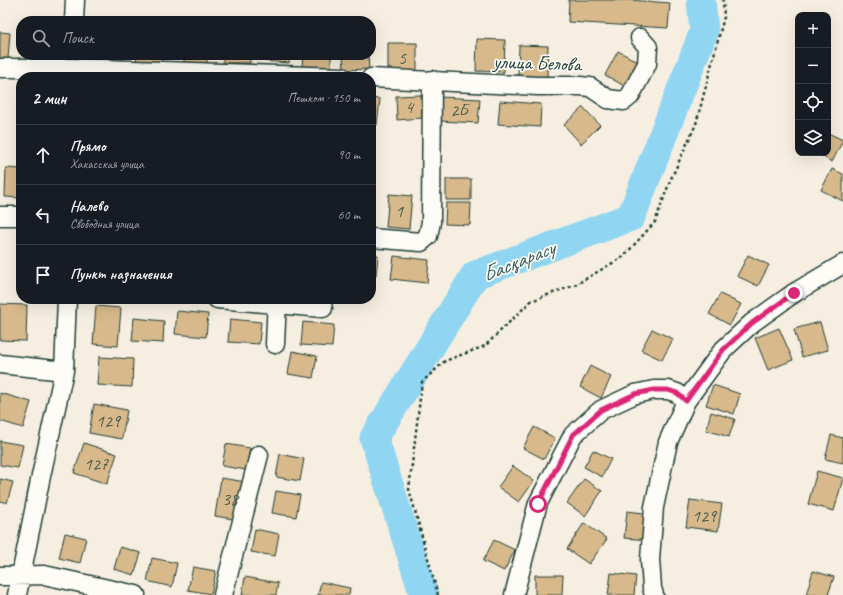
<!DOCTYPE html>
<html lang="ru">
<meta charset="utf-8">
<style>
:root{--surface:#171b24;--page:#20242c;--text:#f1f3f6;--muted:#9ea1a6;--line:#363941}
body{margin:0;font-family:Caveat,sans-serif;background:var(--page);color:var(--text)}
.controls{position:absolute;right:12px;top:12px;display:grid;overflow:hidden;border-radius:8px;box-shadow:0 4px 16px #0002}
.controls button{width:36px;height:36px;display:grid;place-items:center;padding:0;border:0;border-bottom:1px solid var(--line);background:var(--surface);color:var(--text);font:20px sans-serif}
.stop{position:absolute;width:12px;height:12px;margin:-9px;border:3px solid #db2777;border-radius:50%;background:#fff}
.stop.end{background:#db2777;border-color:#fff;box-shadow:0 1px 4px #0008}
.list{margin:0;padding:0;list-style:none}
h2{display:flex;justify-content:space-between;align-items:center;height:52px;margin:0;padding:0 16px;font-size:17px}
h2 small{font-size:13px;font-weight:400;color:var(--muted)}
.list li{display:grid;grid-template-columns:26px 1fr auto;gap:12px;align-items:center;box-sizing:border-box;height:60px;padding:0 16px;border-top:1px solid var(--line)}
.list b{display:block;font-size:15px;white-space:nowrap}
.list p{margin:0;font-size:13px;white-space:nowrap;color:var(--muted)}
.list em{font-size:13px;font-style:normal;color:var(--muted)}
.icon{flex:none;width:22px;height:22px;fill:none;stroke:currentColor;stroke-width:2;stroke-linecap:round;stroke-linejoin:round}
.map{position:relative;flex:none;width:843px;height:595px;overflow:hidden}
.search{position:absolute;background:var(--surface);box-shadow:0 4px 16px #0002;left:16px;top:16px;width:360px;height:44px;display:flex;align-items:center;gap:10px;box-sizing:border-box;padding:0 14px;border-radius:16px;color:var(--muted);font-size:15px}
.panel{position:absolute;background:var(--surface);box-shadow:0 4px 16px #0002;left:16px;top:72px;width:360px;height:232px;border-radius:16px}
.map>svg:first-child{display:block}
</style>
<div class="map">
<svg width="843" height="595" viewBox="0 0 843 595">
<rect width="100%" height="100%" fill="#f6efe1"/>
<filter id="ink" filterUnits="userSpaceOnUse"><feTurbulence type="fractalNoise" baseFrequency=".025" numOctaves="2"/><feDisplacementMap in="SourceGraphic" scale="8" xChannelSelector="R" yChannelSelector="G"/><feConvolveMatrix kernelMatrix="1 2 1 2 8 2 1 2 1" color-interpolation-filters="sRGB"/></filter>
<g filter="url(#ink)">
<g fill="none" stroke-linecap="round" stroke-linejoin="round">
<!-- river -->
<path stroke="#90d6f2" stroke-width="29" d="M 424,595 L 374,438 L 475,275 L 631,217 L 704,31 L 701,0"/>
</g>
<!-- building -->
<path fill="#d8b98b" stroke="#1f3d34" d="M 569,0 L 630,0 L 670,3 L 668,28 L 568,22 Z
M 0,32 L 10,33 L 8,59 L 0,59 Z
M 477,39 L 505,40 L 504,72 L 476,71 Z
M 388,43 L 417,43 L 417,74 L 388,73 Z
M 519,45 L 548,46 L 547,77 L 518,76 Z
M 618,51 L 642,64 L 628,88 L 605,75 Z
M 27,55 L 52,55 L 52,59 L 27,57 Z
M 97,55 L 124,55 L 124,61 L 97,61 Z
M 137,55 L 162,55 L 161,64 L 136,62 Z
M 184,55 L 207,55 L 207,63 L 184,63 Z
M 223,55 L 250,55 L 250,63 L 223,63 Z
M 265,55 L 290,55 L 289,63 L 264,61 Z
M 303,55 L 331,55 L 331,68 L 302,67 Z
M 343,55 L 368,55 L 369,69 L 344,70 Z
M 421,95 L 422,118 L 397,120 L 396,96 Z
M 440,97 L 480,99 L 478,123 L 440,121 Z
M 371,98 L 380,99 L 377,125 L 371,124 Z
M 500,101 L 541,104 L 540,127 L 498,124 Z
M 583,107 L 600,125 L 581,144 L 564,125 Z
M 828,133 L 843,140 L 832,162 L 816,153 L 828,153 Z
M 6,168 L 21,169 L 21,198 L 5,197 Z
M 832,169 L 843,174 L 843,201 L 821,190 Z
M 446,179 L 471,179 L 471,200 L 446,200 Z
M 371,191 L 374,191 L 372,218 L 371,218 Z
M 389,194 L 412,196 L 409,229 L 386,227 Z
M 446,203 L 471,203 L 470,225 L 445,224 Z
M 371,254 L 378,255 L 376,276 L 371,276 Z
M 748,255 L 769,265 L 758,286 L 737,276 Z
M 394,256 L 429,260 L 427,283 L 391,279 Z
M 720,294 L 741,304 L 730,325 L 709,314 Z
M 0,304 L 27,305 L 26,341 L 0,340 Z
M 96,306 L 121,308 L 118,346 L 93,344 Z
M 177,311 L 208,314 L 206,337 L 175,334 Z
M 134,318 L 164,321 L 163,343 L 132,341 Z
M 230,319 L 261,322 L 259,344 L 228,342 Z
M 303,322 L 334,325 L 332,347 L 301,345 Z
M 820,322 L 828,350 L 802,357 L 794,329 Z
M 779,328 L 793,360 L 768,370 L 755,338 Z
M 652,329 L 673,339 L 662,360 L 641,350 Z
M 292,351 L 317,356 L 313,378 L 288,374 Z
M 99,357 L 133,359 L 132,387 L 97,385 Z
M 590,366 L 611,377 L 601,398 L 580,387 Z
M 713,385 L 740,394 L 734,414 L 706,405 Z
M 0,393 L 31,402 L 23,428 L 0,421 Z
M 94,404 L 127,410 L 122,439 L 89,433 Z
M 711,412 L 735,419 L 729,437 L 706,430 Z
M 534,427 L 555,438 L 544,459 L 523,448 Z
M 831,435 L 843,438 L 843,463 L 825,459 Z
M 0,441 L 23,445 L 18,468 L 0,465 Z
M 84,443 L 117,454 L 107,484 L 74,473 Z
M 226,444 L 250,448 L 246,470 L 222,466 Z
M 593,450 L 611,459 L 602,477 L 584,467 Z
M 280,454 L 304,459 L 300,481 L 276,477 Z
M 513,466 L 534,481 L 519,502 L 498,487 Z
M 817,471 L 843,478 L 834,511 L 808,504 Z
M 221,478 L 246,482 L 239,520 L 215,516 Z
M 0,479 L 13,482 L 7,503 L 0,501 Z
M 584,479 L 602,491 L 585,516 L 567,503 Z
M 276,491 L 300,495 L 296,517 L 272,513 Z
M 690,500 L 722,504 L 718,531 L 686,527 Z
M 627,511 L 652,514 L 649,540 L 624,538 Z
M 584,523 L 607,539 L 589,564 L 567,549 Z
M 255,529 L 279,534 L 275,556 L 251,552 Z
M 65,533 L 86,538 L 80,563 L 59,558 Z
M 494,540 L 515,550 L 504,571 L 483,561 Z
M 120,547 L 141,553 L 134,575 L 114,569 Z
M 152,558 L 177,563 L 172,587 L 147,581 Z
M 193,567 L 216,571 L 211,594 L 188,590 Z
M 813,571 L 834,577 L 828,595 L 806,595 Z
M 611,573 L 636,576 L 634,595 L 608,595 Z
M 535,575 L 563,575 L 562,595 L 535,595 Z
M 245,577 L 278,583 L 276,595 L 242,595 Z
M 321,582 L 350,588 L 349,595 L 318,595 Z"/>
<g fill="none" stroke-linecap="round" stroke-linejoin="round">
<defs>
<path id="minor" d="M 74,21 L 75,0
M 0,68 L 72,68 L 342,77
M 371,78 L 538,86 L 580,86 L 590,87 L 608,99 L 624,101 L 630,96 L 647,64 L 648,47 L 640,38
M 0,216 L 21,216
M 371,238 L 421,242 L 428,236 L 431,222 L 432,80
M 217,299 L 323,308
M 275,344 L 277,299
M 0,364 L 64,371
M 0,576 L 44,575 L 136,595
M 17,595 L 41,476 L 64,371 L 67,299
M 223,595 L 259,455
M 514,595 L 538,503 L 573,435 L 601,410 L 635,394 L 654,390 L 668,390 L 677,393 L 686,401
M 654,595 L 652,588 L 650,559 L 654,507 L 668,442 L 686,401 L 723,350 L 752,323 L 794,293 L 843,264"/>
</defs>
<!-- minor casing -->
<use href="#minor" stroke="#1f3d34" stroke-width="21"/>
<!-- path -->
<path stroke="#1f3d34" stroke-width="2.5" stroke-dasharray="3 3" stroke-linecap="butt" d="M 438,595 L 409,489 L 422,382 L 445,361 L 485,346 L 531,301 L 575,285 L 623,257 L 655,222 L 670,181 L 696,124 L 724,17 L 723,0"/>
<!-- minor -->
<use href="#minor" stroke="#fdfcf7" stroke-width="18"/>
</g>
</g>
<g fill="none" stroke-linecap="round" stroke-linejoin="round" filter="url(#ink)">
<!-- route -->
<path stroke="#db2777" stroke-width="5" d="M 538,504 L 573,435 L 601,410 L 635,394 L 654,390 L 668,390 L 677,393 L 686,401 L 723,350 L 752,323 L 794,293"/>
</g>
<g text-anchor="middle" dominant-baseline="central" stroke-width="3.5" stroke-linejoin="round" paint-order="stroke">
<!-- number labels -->
<g font-size="18" fill="#4d5c4a">
<text x="402" y="58">5</text>
<text x="409" y="107">4</text>
<text x="459" y="110">2Б</text>
<text x="399" y="211">1</text>
<text x="108" y="421">129</text>
<text x="96" y="464">127</text>
<text x="230" y="499">38</text>
<text x="704" y="516">129</text>
</g>
<!-- street labels -->
<g font-size="20" fill="#1f3d34" stroke="#fdfcf7">
<text transform="translate(537 63) rotate(2)">улица Белова</text>
</g>
<!-- water labels -->
<g font-size="21" font-style="italic" fill="#365c5a" stroke="#fdfcf7">
<text transform="translate(518 261) rotate(-22)">Басқарасу</text>
</g>
</g>
</svg>
<div class="controls">
<button>+</button>
<button>−</button>
<button><svg class="icon" aria-label="locate" viewBox="0 0 24 24"><circle cx="12" cy="12" r="6"/><path d="M12 2v4M12 18v4M2 12h4M18 12h4"/></svg></button>
<button><svg class="icon" aria-label="layers" viewBox="0 0 24 24"><path d="M12 4l9 5-9 5-9-5zM3 14l9 5 9-5"/></svg></button>
</div>
<div class="stop" style="left:538px;top:504px"></div>
<div class="stop end" style="left:794px;top:293px"></div>
<div class="search"><svg class="icon" aria-label="search" viewBox="0 0 24 24"><circle cx="10" cy="10" r="6"/><path d="M15 15l6 6"/></svg>Поиск</div>
<section class="panel">
<h2>2 мин<small>Пешком · 150 m</small></h2>
<ul class="list">
<li><svg class="icon" aria-label="ahead" viewBox="0 0 24 24"><path d="M12 20V5M6 11l6-6 6 6"/></svg><div><b>Прямо</b><p>Хакасская улица</p></div><em>90 m</em></li>
<li><svg class="icon" aria-label="left" viewBox="0 0 24 24"><path d="M17 20v-9H6M10 6l-5 5 5 5"/></svg><div><b>Налево</b><p>Свободная улица</p></div><em>60 m</em></li>
<li><svg class="icon" aria-label="arrive" viewBox="0 0 24 24"><path d="M6 21V4h12l-3 4 3 4H6"/></svg><div><b>Пункт назначения</b></div></li>
</ul>
</section>
</div>
